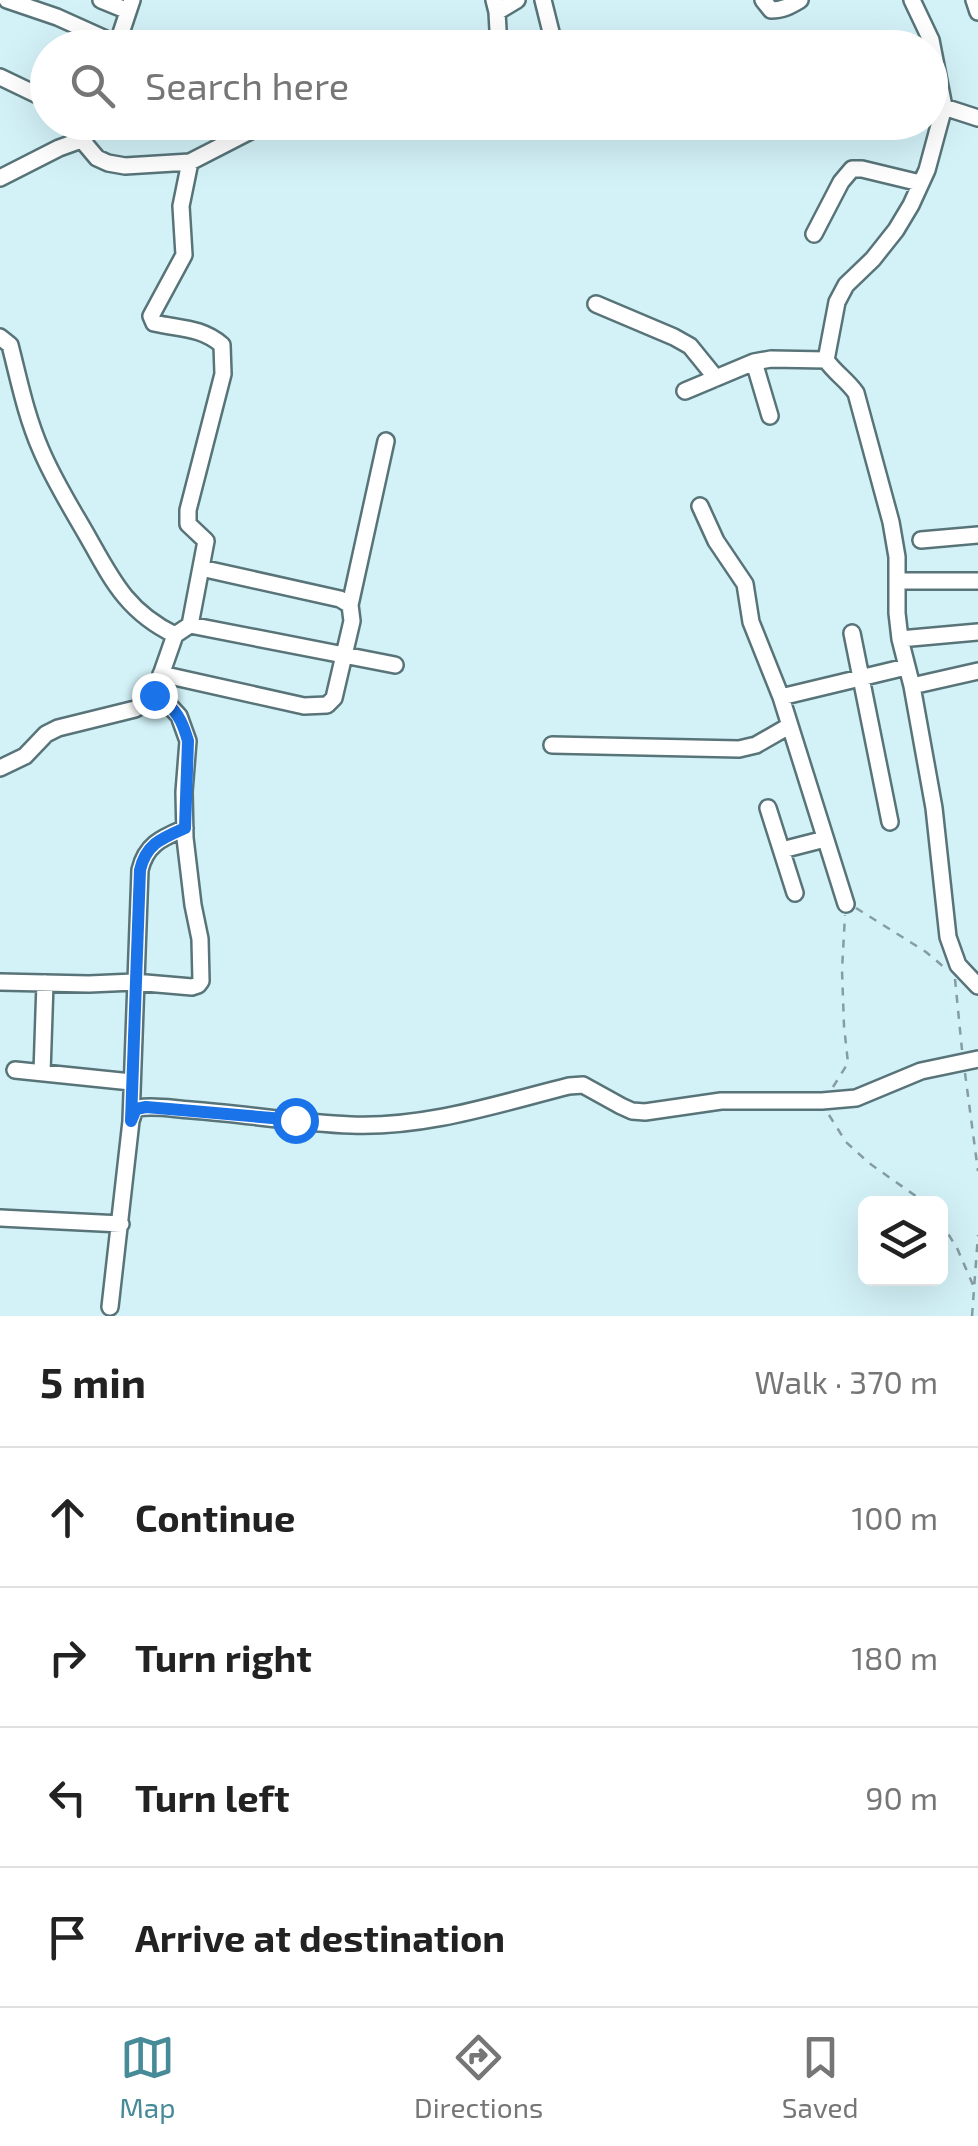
<!DOCTYPE html>
<meta charset="utf-8">
<style>
:root{--surface:#fff;--page:#f6f6f6;--text:#222;--muted:#767676;--line:#e0e0e0;--accent:#468b97}
body{margin:0;font-family:"Exo 2",sans-serif;background:var(--page);color:var(--text)}
.controls{position:absolute;right:30px;bottom:30px;display:grid;overflow:hidden;border-radius:15px;box-shadow:0 10px 40px #0002}
.controls button{width:90px;height:90px;display:grid;place-items:center;padding:0;border:0;border-bottom:2px solid var(--line);background:var(--surface);color:var(--text);font:50px sans-serif}
.stop{position:absolute;width:30px;height:30px;margin:-22px;border:8px solid #1a73e8;border-radius:50%;background:#fff}
.stop.end{background:#1a73e8;border-color:#fff;box-shadow:0 2px 10px #0008}
.list{margin:0;padding:0;list-style:none}
h2{display:flex;justify-content:space-between;align-items:center;height:130px;margin:0;padding:0 40px;font-size:42px}
h2 small{font-size:32px;font-weight:400;color:var(--muted)}
.list li{display:grid;grid-template-columns:65px 1fr auto;gap:30px;align-items:center;box-sizing:border-box;height:140px;padding:0 40px;border-top:2px solid var(--line)}
.list b{display:block;font-size:38px;white-space:nowrap}
.list em{font-size:32px;font-style:normal;color:var(--muted)}
.icon{flex:none;width:55px;height:55px;fill:none;stroke:currentColor;stroke-width:2;stroke-linecap:round;stroke-linejoin:round}
.map{position:relative;flex:none;width:978px;height:1316px;overflow:hidden}
.search{position:absolute;background:var(--surface);box-shadow:0 10px 40px #0002;left:30px;right:30px;top:30px;height:110px;display:flex;align-items:center;gap:25px;box-sizing:border-box;padding:0 35px;border-radius:55px;color:var(--muted);font-size:38px}
.sheet{height:690px;background:var(--surface)}
nav{display:flex;justify-content:space-around;align-items:center;box-sizing:border-box;height:140px;border-top:2px solid var(--line);background:var(--surface);font-size:28px;color:var(--muted)}
nav a{display:grid;justify-items:center;gap:5px}
nav .on{color:var(--accent)}
.map>svg:first-child{display:block}
</style>
<div class="map">
<svg width="978" height="1316" viewBox="0 0 978 1316">
<rect width="100%" height="100%" fill="#d3f2f8"/>
<g fill="none" stroke-linecap="round" stroke-linejoin="round">
<defs>
<path id="minor" d="M 7,0 L 57,17 L 117,44
M 101,0 L 128,11
M 494,0 L 497,12 L 499,48
M 543,0 L 555,48
M 763,0 L 771,10 C 783,10 790,6 800,0
M 912,0 L 931,40 L 944,107 L 927,170 L 911,205 L 896,230 L 873,259 L 846,285 L 837,302 L 826,360 C 835,373 847,380 856,393 L 891,522 L 897,557 L 897,613 L 900,639 L 912,686 L 934,808 L 948,937 L 958,965 L 978,986
M 974,0 L 978,12
M 497,12 L 517,0
M 116,48 L 132,0
M 0,77 L 48,100
M 944,107 L 978,118
M 88,122 L 84,139 L 86,145 L 97,158 L 108,163 L 125,166 L 190,162 L 268,122
M 385,122 L 408,128 L 429,122
M 190,162 L 181,206 L 184,255 L 151,316 L 154,323 C 180,329 201,327 222,345 L 223,374 L 188,510 L 188,524 L 206,541 L 190,625 L 395,665
M 0,178 L 59,148 L 84,139
M 814,234 L 841,182 L 852,169 L 862,169 L 920,183
M 596,304 L 674,337 L 690,346 L 716,378
M 0,337 L 10,345 C 19,380 26,416 41,450 C 54,481 72,509 89,539 C 113,582 128,612 175,635
M 754,362 L 770,416
M 685,391 L 754,362 L 771,359 L 826,360
M 700,506 L 716,541 L 745,584 L 751,622 L 781,697 L 846,904
M 921,540 L 978,535
M 201,568 L 340,599 L 350,605
M 898,581 L 978,581
M 852,633 L 890,822
M 900,639 L 978,632
M 161,674 L 304,706 L 327,705 L 334,698 L 352,621 L 350,605 L 386,441
M 912,686 L 978,671
M 781,697 L 906,667
M 552,745 L 739,749 L 756,745 L 789,726
M 0,768 L 25,756 L 46,734 L 58,728 L 135,709 L 155,698
M 768,808 L 795,893
M 782,850 L 825,839
M 0,982 L 89,984 L 134,982 L 192,987 L 198,985 L 201,981 L 200,939 L 193,905 L 185,838 L 184,792 L 188,741 L 179,716 L 169,705 L 155,698 L 154,695 L 175,635 L 190,625
M 15,1070 L 131,1082
M 42,1073 L 45,983
M 131,1120 L 140,870 C 146,844 162,838 185,828
M 0,1218 L 121,1224
M 110,1307 L 131,1121 L 134,1112 L 138,1108 C 155,1105 173,1109 191,1110 C 244,1114 298,1123 351,1125 C 426,1128 497,1104 569,1086 L 583,1085 L 621,1106 L 632,1111 L 645,1112 L 721,1101 L 822,1101 L 856,1098 L 921,1071 L 978,1059"/>
</defs>
<!-- minor casing -->
<use href="#minor" stroke="#587479" stroke-width="20"/>
<!-- path -->
<path stroke="#859ca1" stroke-width="2.5" stroke-dasharray="8 8" stroke-linecap="butt" d="M 856,908 L 926,952 L 945,968
M 955,979 L 962,1050
M 965,1073 L 978,1171
M 833,1087 L 848,1063 L 844,1026 L 842,970 L 845,915
M 829,1115 L 846,1142 L 869,1163 L 927,1204
M 940,1221 L 957,1248 L 973,1285
M 972,1316 L 978,1235"/>
<!-- minor -->
<use href="#minor" stroke="#fff" stroke-width="15"/>
</g>
<g fill="none" stroke-linecap="round" stroke-linejoin="round">
<!-- route -->
<path stroke="#1a73e8" stroke-width="12" d="M 154,695 C 158,699 162,701 167,704 C 179,713 184,727 188,741 L 185,828 C 162,838 146,844 140,870 L 131,1121 L 136,1109 L 146,1107 L 295,1120"/>
</g>
</svg>
<div class="controls">
<button><svg class="icon" aria-label="layers" viewBox="0 0 24 24"><path d="M12 4l9 5-9 5-9-5zM3 14l9 5 9-5"/></svg></button>
</div>
<div class="stop" style="left:295px;top:1120px"></div>
<div class="stop end" style="left:154px;top:695px"></div>
<div class="search"><svg class="icon" aria-label="search" viewBox="0 0 24 24"><circle cx="10" cy="10" r="6"/><path d="M15 15l6 6"/></svg>Search here</div>
</div>
<section class="sheet">
<h2>5 min<small>Walk · 370 m</small></h2>
<ul class="list">
<li><svg class="icon" aria-label="ahead" viewBox="0 0 24 24"><path d="M12 20V5M6 11l6-6 6 6"/></svg><div><b>Continue</b></div><em>100 m</em></li>
<li><svg class="icon" aria-label="right" viewBox="0 0 24 24"><path d="M7 20v-9h11M14 6l5 5-5 5"/></svg><div><b>Turn right</b></div><em>180 m</em></li>
<li><svg class="icon" aria-label="left" viewBox="0 0 24 24"><path d="M17 20v-9H6M10 6l-5 5 5 5"/></svg><div><b>Turn left</b></div><em>90 m</em></li>
<li><svg class="icon" aria-label="arrive" viewBox="0 0 24 24"><path d="M6 21V4h12l-3 4 3 4H6"/></svg><div><b>Arrive at destination</b></div></li>
</ul>
</section>
<nav>
<a class="on"><svg class="icon" aria-label="map" viewBox="0 0 24 24"><path d="M3 6l6-2 6 2 6-2v14l-6 2-6-2-6 2zM9 4v14M15 6v14"/></svg>Map</a>
<a><svg class="icon" aria-label="directions" viewBox="0 0 24 24"><path d="M12 3l9 9-9 9-9-9zM9 14v-3h6M13 9l2 2-2 2"/></svg>Directions</a>
<a><svg class="icon" aria-label="saved" viewBox="0 0 24 24"><path d="M7 4h10v16l-5-4-5 4z"/></svg>Saved</a>
</nav>
